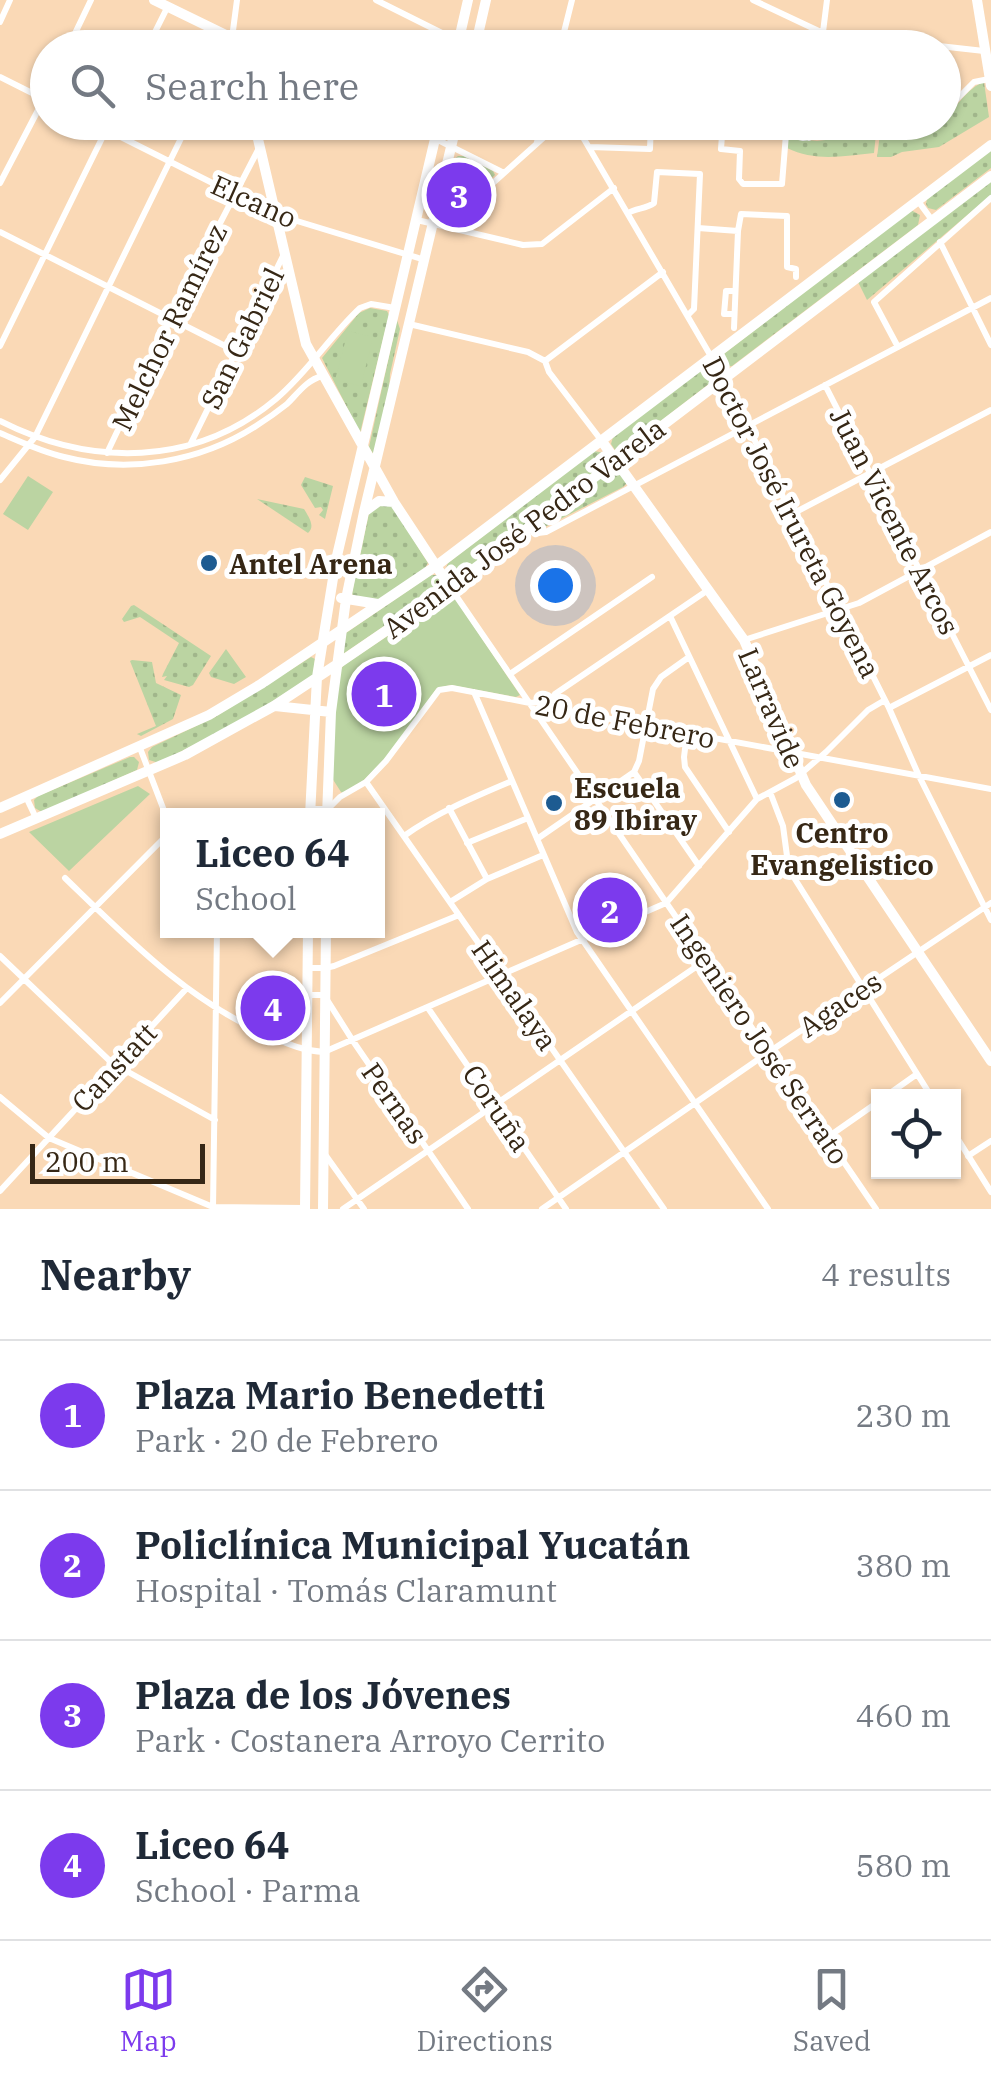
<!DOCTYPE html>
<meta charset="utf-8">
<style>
:root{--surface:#fff;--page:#f6f6f7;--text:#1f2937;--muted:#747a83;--line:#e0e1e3;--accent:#7c3aed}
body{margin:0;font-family:"IBM Plex Serif",serif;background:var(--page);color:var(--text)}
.controls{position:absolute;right:30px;bottom:30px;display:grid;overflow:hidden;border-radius:0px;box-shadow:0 2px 8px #0004}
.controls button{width:90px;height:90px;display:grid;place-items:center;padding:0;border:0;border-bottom:2px solid var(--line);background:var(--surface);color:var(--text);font:50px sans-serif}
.scale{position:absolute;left:30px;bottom:25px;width:175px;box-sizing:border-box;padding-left:10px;border:5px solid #362715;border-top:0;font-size:28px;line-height:35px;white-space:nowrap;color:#362715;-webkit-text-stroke:8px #fff;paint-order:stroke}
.you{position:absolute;left:555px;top:585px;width:35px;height:35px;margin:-25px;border:8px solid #fff;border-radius:50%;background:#1a73e8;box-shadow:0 0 0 15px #1a73e833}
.badge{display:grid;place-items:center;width:65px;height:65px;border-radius:50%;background:var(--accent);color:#fff;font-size:32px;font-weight:700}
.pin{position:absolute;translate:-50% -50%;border:5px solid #fff;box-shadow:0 2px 10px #0006}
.popup{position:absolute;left:160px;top:808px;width:225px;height:130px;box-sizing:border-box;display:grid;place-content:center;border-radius:0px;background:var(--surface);filter:drop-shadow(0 2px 8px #0005);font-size:32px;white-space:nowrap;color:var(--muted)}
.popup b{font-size:38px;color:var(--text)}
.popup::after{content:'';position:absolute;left:50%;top:100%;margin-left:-20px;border:20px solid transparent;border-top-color:var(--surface)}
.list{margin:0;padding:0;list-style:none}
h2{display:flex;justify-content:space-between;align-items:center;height:130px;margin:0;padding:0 40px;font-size:42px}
h2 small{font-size:32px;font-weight:400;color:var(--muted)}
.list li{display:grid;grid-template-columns:65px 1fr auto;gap:30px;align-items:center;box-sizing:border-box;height:150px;padding:0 40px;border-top:2px solid var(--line)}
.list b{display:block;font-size:38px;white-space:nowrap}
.list p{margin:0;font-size:32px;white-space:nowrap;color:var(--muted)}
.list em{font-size:32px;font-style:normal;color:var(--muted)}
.icon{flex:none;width:55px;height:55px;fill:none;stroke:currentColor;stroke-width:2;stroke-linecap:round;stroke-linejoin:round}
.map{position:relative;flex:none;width:991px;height:1209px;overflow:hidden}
.search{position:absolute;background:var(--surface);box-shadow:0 2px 8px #0004;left:30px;right:30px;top:30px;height:110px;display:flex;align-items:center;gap:25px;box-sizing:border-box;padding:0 35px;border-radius:55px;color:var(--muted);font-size:38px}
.sheet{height:730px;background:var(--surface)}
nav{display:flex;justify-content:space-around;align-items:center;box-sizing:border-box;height:140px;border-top:2px solid var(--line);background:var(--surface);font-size:28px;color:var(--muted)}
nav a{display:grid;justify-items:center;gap:5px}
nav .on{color:var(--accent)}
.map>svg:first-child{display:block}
</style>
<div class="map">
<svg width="991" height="1209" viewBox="0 0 991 1209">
<defs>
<pattern id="grass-dots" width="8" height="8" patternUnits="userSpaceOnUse" patternTransform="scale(2.5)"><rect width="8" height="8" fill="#bbd4a2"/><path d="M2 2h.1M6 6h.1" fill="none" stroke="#a1b68b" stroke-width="1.8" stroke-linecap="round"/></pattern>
</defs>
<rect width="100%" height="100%" fill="#fad9b6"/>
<!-- grass -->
<path fill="url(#grass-dots)" d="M 984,82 L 989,117 L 939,147 L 902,152 L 891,157 L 877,157 L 880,134 L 912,131 L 944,122 L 944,119 C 957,107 967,88 984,82 Z
M 876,134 L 874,153 C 844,156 815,162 787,148 L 788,138 L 817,141 Z
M 991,148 L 991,168 L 936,210 L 928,208 L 926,204 L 927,199 Z
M 991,181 L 991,195 L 867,300 L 858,282 Z
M 911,210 L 920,215 L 918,225 L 732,366 L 724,367 L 721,363 L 721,356 Z
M 370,308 L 387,311 L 389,315 L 360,433 L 322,358 L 359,313 Z
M 397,320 L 400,329 L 390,374 L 389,393 L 374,455 L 369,447 Z
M 710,366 L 716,371 L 714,380 L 624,449 L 615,450 L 611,444 L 613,437 L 704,367 Z
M 594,451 L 605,453 L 605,463 L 459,576 L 448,576 L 445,571 L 448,563 Z
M 616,470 L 626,479 L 626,484 L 623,487 L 539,530 L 539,526 L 610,471 Z
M 305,477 L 333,486 L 325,519 L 319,515 L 323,510 L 321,507 L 315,508 L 301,485 Z
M 257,499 L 304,509 C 308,516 316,526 308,533 Z
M 377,505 L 392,506 L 428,563 L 425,568 L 378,600 L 353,596 L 352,593 L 369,513 Z
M 431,575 L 437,575 L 442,584 L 440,588 L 343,654 L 346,633 Z
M 134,605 L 211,656 L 193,685 L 189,687 L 164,680 L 167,676 L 162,677 L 163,674 L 179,643 L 140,617 L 124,622 L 122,619 L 131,606 Z
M 226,649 L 246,677 L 234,684 L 211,677 L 209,673 Z
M 311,657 L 315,659 L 313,675 L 253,714 L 159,763 L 149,760 L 148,752 L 152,747 L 215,717 Z
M 132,660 L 152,662 L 156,683 L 181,695 L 173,719 L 141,736 L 137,734 L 156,726 L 130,661 Z
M 130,757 L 134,757 L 139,762 L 137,770 L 45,811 L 40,811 L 35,808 L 34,800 L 38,796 Z"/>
<!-- park -->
<path fill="#bbd4a2" d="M 458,156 L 464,156 L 493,171 L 495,175 L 445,219 L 440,214 L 453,160 Z
M 348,331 L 373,337 L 361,386 L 335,380 Z
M 28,476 L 53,492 L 28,530 L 3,514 Z
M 449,595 L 454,597 L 520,695 L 516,697 L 451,685 L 437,688 L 392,751 L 364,780 L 343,793 L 341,792 L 332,778 L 334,719 L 340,670 L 344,665 Z
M 138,786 L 150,794 L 69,871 L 29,832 Z"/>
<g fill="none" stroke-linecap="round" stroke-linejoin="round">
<!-- street -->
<path stroke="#fff" stroke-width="6" d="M 376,0 L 458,41 L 475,46
M 753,0 L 823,33 L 984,51
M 0,22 L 10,0
M 68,48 L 91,0
M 147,48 L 167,8
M 227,48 L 232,38 L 237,0
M 560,48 L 572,0
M 821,48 L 827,0
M 0,77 L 44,99
M 944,112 L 974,82 L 989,79
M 91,122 L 274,214 L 425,260
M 402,122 L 504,173
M 574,122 L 747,418 L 750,431 L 889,708 L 919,776 L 991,920
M 723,122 L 721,149 L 740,151 L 739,179 L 743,184 L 782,184 L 786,134
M 764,122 L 782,133 L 803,138 L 927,122
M 809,138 L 811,122
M 537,142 L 542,122
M 590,147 L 650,149 L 651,122
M 0,183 L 48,91
M 918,201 L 932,220
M 628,213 C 637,208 646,209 654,203 L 657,172 L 700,174 L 694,309 L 688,315
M 417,220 L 523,245 L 542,244 L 614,188
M 445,226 L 561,122
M 698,228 L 738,231 L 741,214 L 787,216 L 787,267 L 796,269 L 796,277
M 0,232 L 235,351
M 940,242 L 991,345
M 734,314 L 724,314 L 726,291 L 735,291
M 409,324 L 528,352 L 545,361
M 734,328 L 738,231
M 0,346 L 110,122
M 898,347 L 874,302 L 991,198
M 545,361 L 663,272
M 545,361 L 549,372 L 601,440
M 825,385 L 991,710
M 0,421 C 91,467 195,467 276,399 C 308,372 330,336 360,308 L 371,304 L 395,308
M 0,433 C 21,442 42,452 64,457 C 129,474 200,462 256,426 C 267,419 277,412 287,404 C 298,393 307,380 322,376
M 191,443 L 284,254
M 107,453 L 171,318 L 259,148
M 0,480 L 35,437 L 189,122
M 792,514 L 991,410
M 530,527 L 538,533 L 546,532 L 991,298
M 450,587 L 876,1209
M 670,616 L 757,799
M 744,640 L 859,603 L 991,532
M 510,674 L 652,577
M 474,692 L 577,932 L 768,1209
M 550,701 L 555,694 L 708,590
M 889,708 L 991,655
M 687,733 L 684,757 L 685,767 L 729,832
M 140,748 L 168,821
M 634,772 L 639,761 L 653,689 L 661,677 L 689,657
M 634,772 L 699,866
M 366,782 L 664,1209
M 770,792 L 783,826 L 787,856 L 793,876 L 931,1096
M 26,797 L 36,818
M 449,808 L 487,879
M 311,809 L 328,809 L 340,797 L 366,782 L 386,761 L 439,690 L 452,688 L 530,703 L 550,701 L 562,710 L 991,789
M 404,836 C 438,812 474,797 512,781
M 537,839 L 634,772
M 467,843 L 528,818
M 65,878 C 128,939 190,1003 272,1037 C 290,1045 305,1051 324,1052 L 666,903 L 757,799 L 796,778 L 826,752 L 868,710 L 885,700
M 450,902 L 487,879 L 543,855
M 0,956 L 112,1063 L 215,1120
M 308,968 L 325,968 L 334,966 L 459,915
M 308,995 L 324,995 L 353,1041 L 468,1209
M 0,1003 L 168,834
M 428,1008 L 566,1209
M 886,1096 L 917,1074
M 0,1097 L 49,1138 L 213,1207 L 305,1208
M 954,1133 L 991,1192
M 828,1137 L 878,1102
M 324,1153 L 364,1209
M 968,1156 L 991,1141
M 0,1191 L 187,988
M 213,1208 L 217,930
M 343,1209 L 706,960
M 542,1209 L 769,1052 L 991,903"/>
<!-- secondary -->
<path stroke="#fff" stroke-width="10" d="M 154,0 L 232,38 L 237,48
M 977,0 L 991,86
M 457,48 L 468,0
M 475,48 L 486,0
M 254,122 L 306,344 L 394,502 L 450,587
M 601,440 L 744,640 L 806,785 L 991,1061
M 364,512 L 379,501 L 394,502
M 341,598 L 378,604
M 275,706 L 331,712
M 0,808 L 209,715 L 261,684 L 313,649 L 436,566 L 991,145
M 310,816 L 317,677 L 336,560 L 439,122
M 327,816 L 331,712 L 346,599 L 364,512 L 457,122
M 0,834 L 185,755 L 274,706 L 336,665 L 450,587 L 991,176
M 305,1209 L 308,930
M 323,1209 L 326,930"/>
</g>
<!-- markers -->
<g fill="#1d5b91" stroke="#fff" stroke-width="4">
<circle cx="209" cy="563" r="10"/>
<circle cx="842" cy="800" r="10"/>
<circle cx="554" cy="803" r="10"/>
</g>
<g text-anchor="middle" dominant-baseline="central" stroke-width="10" stroke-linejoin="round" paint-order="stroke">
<!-- street labels -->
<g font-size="28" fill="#362715" stroke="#fff">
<text transform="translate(254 201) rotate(24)">Elcano</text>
<text transform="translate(169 327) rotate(-64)">Melchor Ramírez</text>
<text transform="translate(242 338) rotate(-64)">San Gabriel</text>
<text transform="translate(792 517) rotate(63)">Doctor José Irureta Goyena</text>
<text transform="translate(895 521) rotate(63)">Juan Vicente Arcos</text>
<text transform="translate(524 528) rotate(-37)">Avenida José Pedro Varela</text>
<text transform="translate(772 708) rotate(67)">Larravide</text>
<text transform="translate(625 721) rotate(11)">20 de Febrero</text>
<text transform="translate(515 995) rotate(55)">Himalaya</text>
<text transform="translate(840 1004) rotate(-34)">Agaces</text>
<text transform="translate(760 1039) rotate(56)">Ingeniero José Serrato</text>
<text transform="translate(114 1067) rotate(-47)">Canstatt</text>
<text transform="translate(395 1103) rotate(55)">Pernas</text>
<text transform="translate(497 1108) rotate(56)">Coruña</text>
</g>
<!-- poi labels -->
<g font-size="28" font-weight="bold" fill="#362715" stroke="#fff" text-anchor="start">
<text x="229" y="563">Antel Arena</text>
<text x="574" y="787">Escuela<tspan x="574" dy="32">89 Ibiray</tspan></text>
<text x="842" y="832" text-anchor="middle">Centro<tspan x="842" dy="32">Evangelistico</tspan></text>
</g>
</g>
</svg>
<div class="controls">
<button><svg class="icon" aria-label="locate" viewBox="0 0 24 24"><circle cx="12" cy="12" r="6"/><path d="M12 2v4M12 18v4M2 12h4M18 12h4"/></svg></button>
</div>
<div class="scale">200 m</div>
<div class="you"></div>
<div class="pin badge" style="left:384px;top:694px">1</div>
<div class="pin badge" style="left:610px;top:910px">2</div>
<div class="pin badge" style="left:459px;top:195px">3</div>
<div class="pin badge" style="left:273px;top:1008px">4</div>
<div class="popup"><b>Liceo 64</b>School</div>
<div class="search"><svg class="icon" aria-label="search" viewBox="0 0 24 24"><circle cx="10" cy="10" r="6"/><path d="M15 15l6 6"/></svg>Search here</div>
</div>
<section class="sheet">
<h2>Nearby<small>4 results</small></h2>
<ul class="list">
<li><span class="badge">1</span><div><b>Plaza Mario Benedetti</b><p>Park · 20 de Febrero</p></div><em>230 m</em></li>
<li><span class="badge">2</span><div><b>Policlínica Municipal Yucatán</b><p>Hospital · Tomás Claramunt</p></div><em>380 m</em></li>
<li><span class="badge">3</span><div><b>Plaza de los Jóvenes</b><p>Park · Costanera Arroyo Cerrito</p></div><em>460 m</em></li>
<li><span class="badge">4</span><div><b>Liceo 64</b><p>School · Parma</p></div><em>580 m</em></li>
</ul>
</section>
<nav>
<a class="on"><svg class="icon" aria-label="map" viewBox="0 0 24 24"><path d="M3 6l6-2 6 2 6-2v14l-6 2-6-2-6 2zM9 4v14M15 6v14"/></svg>Map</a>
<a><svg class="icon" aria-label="directions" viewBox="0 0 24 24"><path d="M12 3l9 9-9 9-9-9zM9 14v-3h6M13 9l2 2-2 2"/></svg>Directions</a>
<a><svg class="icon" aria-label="saved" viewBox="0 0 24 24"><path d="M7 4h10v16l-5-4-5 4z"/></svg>Saved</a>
</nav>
